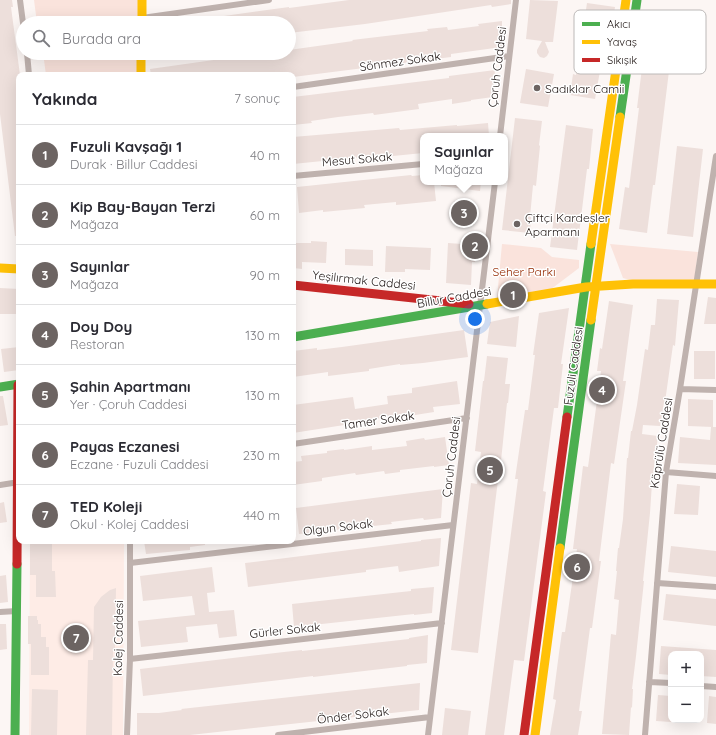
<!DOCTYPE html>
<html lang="tr">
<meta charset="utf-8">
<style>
:root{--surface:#fff;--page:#f7f7f7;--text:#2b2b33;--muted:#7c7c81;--line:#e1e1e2;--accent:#6c6462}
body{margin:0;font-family:Quicksand,sans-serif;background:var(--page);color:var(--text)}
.controls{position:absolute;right:12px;bottom:12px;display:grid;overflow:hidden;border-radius:8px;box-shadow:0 4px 16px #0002}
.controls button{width:36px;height:36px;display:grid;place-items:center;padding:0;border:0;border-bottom:1px solid var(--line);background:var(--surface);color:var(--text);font:20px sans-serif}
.you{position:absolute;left:475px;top:319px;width:14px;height:14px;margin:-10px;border:3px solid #fff;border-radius:50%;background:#1a73e8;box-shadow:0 0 0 6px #1a73e833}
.badge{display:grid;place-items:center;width:26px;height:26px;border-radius:50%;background:var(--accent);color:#fff;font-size:13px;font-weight:700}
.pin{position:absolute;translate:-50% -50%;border:2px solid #fff;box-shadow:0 1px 4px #0006}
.popup{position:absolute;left:420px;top:133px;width:88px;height:52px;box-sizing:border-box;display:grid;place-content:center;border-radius:8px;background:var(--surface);filter:drop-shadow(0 1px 3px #0005);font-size:13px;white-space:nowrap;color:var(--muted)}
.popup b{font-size:15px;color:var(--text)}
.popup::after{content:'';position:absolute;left:50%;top:100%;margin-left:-8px;border:8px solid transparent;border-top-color:var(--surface)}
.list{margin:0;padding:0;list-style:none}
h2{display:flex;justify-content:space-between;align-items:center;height:52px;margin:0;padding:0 16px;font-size:17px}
h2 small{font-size:13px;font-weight:400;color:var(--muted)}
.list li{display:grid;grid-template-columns:26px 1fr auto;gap:12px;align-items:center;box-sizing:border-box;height:60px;padding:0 16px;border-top:1px solid var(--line)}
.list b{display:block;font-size:15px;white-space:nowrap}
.list p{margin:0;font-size:13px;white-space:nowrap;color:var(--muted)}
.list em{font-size:13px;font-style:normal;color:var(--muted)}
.icon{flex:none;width:22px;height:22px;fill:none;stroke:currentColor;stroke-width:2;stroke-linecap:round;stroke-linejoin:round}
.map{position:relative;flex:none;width:716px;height:735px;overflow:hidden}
.search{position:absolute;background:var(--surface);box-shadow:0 4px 16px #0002;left:16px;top:16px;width:280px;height:44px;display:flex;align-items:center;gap:10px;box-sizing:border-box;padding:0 14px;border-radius:22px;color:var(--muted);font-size:15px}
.panel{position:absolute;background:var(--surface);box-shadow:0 4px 16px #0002;left:16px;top:72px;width:280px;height:472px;border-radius:8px}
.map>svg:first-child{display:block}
</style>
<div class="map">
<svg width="716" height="735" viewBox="0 0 716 735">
<rect width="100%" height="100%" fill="#fcf6f4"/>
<!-- built -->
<path fill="#feece6" d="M 30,541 L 124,541 L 123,735 L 29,735 Z"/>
<!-- green -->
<path fill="#fae3dc" d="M 34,0 L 139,0 L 139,23 L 37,23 Z
M 43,53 L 138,53 L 138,75 L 46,75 Z
M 502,244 L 541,248 L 552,257 L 579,260 L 579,268 L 546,293 L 497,298 Z
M 610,244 L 698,252 L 694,283 L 638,282 L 623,278 Z"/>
<!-- building -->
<path fill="#eddfdb" d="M 0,0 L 12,0 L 13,7 L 11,7 L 20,75 L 19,75 L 19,236 L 15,236 L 0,114 Z
M 349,0 L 511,0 L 511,4 L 492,7 L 491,5 L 445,12 L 365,24 L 289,33 L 289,23 L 209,23 L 208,19 L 224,17 L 224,16 L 289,7 L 289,8 Z
M 530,0 L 558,1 L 553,42 L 545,42 L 549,52 L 547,56 L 544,58 L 540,57 L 537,53 L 537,50 L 542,41 L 526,39 Z
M 587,3 L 615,7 L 605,72 L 600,71 L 595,99 L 570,95 L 573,74 L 576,75 Z
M 502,21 L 502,47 L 451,54 L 451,57 L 293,77 L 293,75 L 151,75 L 150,69 L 264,53 L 289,53 L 289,50 L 353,41 L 352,40 L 428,31 L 427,29 L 447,27 L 448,30 L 479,26 L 478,24 Z
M 642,68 L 669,71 L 655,185 L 653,185 L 647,233 L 619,229 L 625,187 L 629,188 L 639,108 L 637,108 Z
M 526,69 L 554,74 L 548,107 L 520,103 Z
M 495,70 L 493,97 L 471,100 L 471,101 L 452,104 L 452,99 L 418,104 L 419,109 L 374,115 L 373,113 L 338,117 L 311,121 L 312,123 L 293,125 L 293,97 L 449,78 L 449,76 Z
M 515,118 L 542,121 L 539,145 L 540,146 L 536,186 L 533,185 L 530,217 L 531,217 L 530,233 L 502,230 Z
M 488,123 L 489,136 L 423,136 L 423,153 L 383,157 L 382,155 L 293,164 L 293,137 L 399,128 L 400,130 L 457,125 L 457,126 Z
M 566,125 L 593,129 L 589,169 L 587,169 L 577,250 L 550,247 Z
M 677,146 L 703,149 L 693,237 L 667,234 Z
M 411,175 L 412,176 L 423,175 L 423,182 L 434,182 L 436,201 L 396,205 L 396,202 L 364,205 L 365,208 L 323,212 L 323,210 L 299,213 L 297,187 Z
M 441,182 L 481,182 L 480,191 L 441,186 Z
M 454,201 L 477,205 L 474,225 L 451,222 Z
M 311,241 L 327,242 L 326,263 L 302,262 L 302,269 L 293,268 L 293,243 L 311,243 Z
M 448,243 L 476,245 L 475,262 L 472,262 L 471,285 L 446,283 Z
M 386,246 L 431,248 L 430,270 L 405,269 L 405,272 L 385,272 Z
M 345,249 L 373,250 L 373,266 L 345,265 Z
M 0,288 L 19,289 L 19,314 L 0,314 Z
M 708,297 L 716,298 L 716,324 L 704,324 Z
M 657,299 L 679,300 L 675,346 L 673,345 L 665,402 L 664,402 L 660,426 L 643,425 L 642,434 L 658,436 L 652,483 L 650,513 L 643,581 L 644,581 L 636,656 L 632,689 L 633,689 L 632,708 L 631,707 L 629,735 L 602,734 L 611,634 L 616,635 L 619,600 L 614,599 L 617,571 L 616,571 L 618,548 L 619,548 L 623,519 L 627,458 L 628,458 L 631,431 L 632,431 L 637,405 L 645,349 L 648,350 L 651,325 L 655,325 Z
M 609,301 L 633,305 L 623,381 L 626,381 L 614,464 L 611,463 L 599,561 L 601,561 L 592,628 L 590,628 L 579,711 L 582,711 L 578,735 L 550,735 L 556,700 L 553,699 L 559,653 L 562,632 L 565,632 L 577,549 L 573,549 L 583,466 L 588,467 L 601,371 L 597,371 L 600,348 L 602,349 Z
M 569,308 L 561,364 L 563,364 L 558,408 L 554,408 L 543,491 L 546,492 L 524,661 L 514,660 L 504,735 L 485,735 L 518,479 L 515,479 L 525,410 L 528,410 L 535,355 L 533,355 L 539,313 Z
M 519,316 L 516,347 L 487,344 L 490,322 Z
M 464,330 L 468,357 L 423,363 L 400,365 L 400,364 L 369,369 L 369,371 L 328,376 L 328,372 L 293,377 L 293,351 L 317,348 L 317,350 L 342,347 Z
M 19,347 L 19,370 L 4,372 L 1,349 Z
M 694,351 L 715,351 L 715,379 L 694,379 Z
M 487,356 L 508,358 L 505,384 L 510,384 L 508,403 L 507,403 L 499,480 L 498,480 L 495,504 L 478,653 L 451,650 L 471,483 L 477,484 L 481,452 L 475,451 L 483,381 L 484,381 Z
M 457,381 L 460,404 L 433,407 L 434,412 L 390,419 L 390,417 L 356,422 L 357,423 L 293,433 L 293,405 L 353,397 L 355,409 L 388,404 L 387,396 L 412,393 L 412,388 Z
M 0,396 L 3,396 L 8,425 L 0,426 Z
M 688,399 L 713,400 L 713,427 L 688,426 Z
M 711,427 L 716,427 L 716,465 L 678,463 L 680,437 L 710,440 Z
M 445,437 L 449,465 L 434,467 L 434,466 L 400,470 L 400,472 L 385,474 L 384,471 L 356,475 L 355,473 L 322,478 L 322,481 L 293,485 L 293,462 L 302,461 L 301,456 L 327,453 L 327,451 L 344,449 L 344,450 L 372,446 L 372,450 L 407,446 L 406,441 L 424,438 L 425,440 Z
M 677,484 L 700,486 L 698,515 L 674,514 Z
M 443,489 L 441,518 L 424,520 L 423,518 L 391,522 L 392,524 L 299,534 L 296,508 Z
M 4,502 L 7,522 L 0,523 L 0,503 Z
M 441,538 L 439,566 L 399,572 L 398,566 L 366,570 L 366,572 L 248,587 L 245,563 L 421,541 L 421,540 Z
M 30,541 L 52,541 L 52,571 L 55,571 L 56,597 L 36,597 L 36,575 L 30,575 Z
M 144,541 L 205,541 L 205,545 L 190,547 L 190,550 L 146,554 Z
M 671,546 L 716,551 L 716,577 L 668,572 Z
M 212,567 L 215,592 L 207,593 L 209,612 L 234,610 L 237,636 L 219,638 L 217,624 L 186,627 L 188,642 L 141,647 L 138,621 L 195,615 L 192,596 L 143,601 L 140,576 Z
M 6,575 L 8,602 L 0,603 L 0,576 Z
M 434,587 L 432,613 L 414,615 L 414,614 L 294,627 L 292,604 L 411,591 L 411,589 Z
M 116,588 L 115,650 L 113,650 L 112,735 L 86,735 L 88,660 L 93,660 L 94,607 L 101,597 L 106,593 L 110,590 Z
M 666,594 L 716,599 L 716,626 L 663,620 Z
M 28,616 L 37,616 L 37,620 L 38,620 L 38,624 L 41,624 L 41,637 L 46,637 L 46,647 L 49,647 L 49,675 L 31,675 L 31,644 L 28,644 Z
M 0,624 L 6,624 L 7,649 L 0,650 Z
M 428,635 L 427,663 L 407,665 L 407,666 L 313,677 L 313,676 L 280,680 L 143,696 L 140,669 L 284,652 L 302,650 L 302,651 L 409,639 L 409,638 Z
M 661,646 L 716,650 L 716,677 L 701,676 L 701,654 L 671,654 L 671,675 L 659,674 Z
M 420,683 L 419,710 L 190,735 L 137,735 L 137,713 L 159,713 L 182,710 L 181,709 Z
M 32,689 L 58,690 L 57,735 L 31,735 Z
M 658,695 L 671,696 L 671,722 L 656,721 Z
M 709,696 L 716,697 L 716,724 L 707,723 Z
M 445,708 L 471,711 L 468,735 L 442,735 Z"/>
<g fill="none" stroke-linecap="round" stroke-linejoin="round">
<!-- street -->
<path stroke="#bfb2ae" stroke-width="6" d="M 20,0 L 23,23
M 142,18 L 269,0
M 27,53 L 29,75
M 293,87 L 509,56
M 500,136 L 516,0
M 293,176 L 423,164
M 680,389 L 716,390
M 293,444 L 467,418
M 666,472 L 716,476
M 0,485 L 19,482
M 130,563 L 453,525
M 657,583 L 716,587
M 0,612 L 17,611
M 130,659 L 442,623
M 649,682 L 671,683
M 701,686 L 716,687
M 127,735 L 130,659 L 130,541
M 278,735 L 430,717
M 428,735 L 495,182
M 645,735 L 666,472 L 680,389 L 716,156"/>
<!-- fast -->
<path stroke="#4caf50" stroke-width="9" d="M 620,117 L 637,0
M 293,337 L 487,304
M 0,387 L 19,384
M 567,417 L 591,244
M 560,548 L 591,320
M 15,735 L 17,564"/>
<!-- slow -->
<path stroke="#ffc107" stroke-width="9" d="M 142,0 L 142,23
M 141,53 L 141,75
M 591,244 L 626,0
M 0,268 L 19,269
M 487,304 L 586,287 L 633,284 L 716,284
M 591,320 L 620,117
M 535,735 L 560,548"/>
<!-- jam -->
<path stroke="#c62828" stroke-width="9" d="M 293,285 L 469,304
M 17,564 L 18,385
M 524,735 L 567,417"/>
</g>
<!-- markers -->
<g fill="#6c6462" stroke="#fff" stroke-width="1.5">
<circle cx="537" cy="88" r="4"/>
<circle cx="517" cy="224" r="4"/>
</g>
<g text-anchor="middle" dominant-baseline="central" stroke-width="3" stroke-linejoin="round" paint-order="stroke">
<!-- street labels -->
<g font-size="12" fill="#1e1513" stroke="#fff">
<text transform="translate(400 61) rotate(-8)">Sönmez Sokak</text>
<text transform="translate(497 67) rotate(-83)">Çoruh Caddesi</text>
<text transform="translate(357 159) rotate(-5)">Mesut Sokak</text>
<text transform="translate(364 280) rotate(6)">Yeşilırmak Caddesi</text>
<text transform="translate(454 297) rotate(-10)">Billur Caddesi</text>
<text transform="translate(573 366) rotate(-82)">Fuzuli Caddesi</text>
<text transform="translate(378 420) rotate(-8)">Tamer Sokak</text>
<text transform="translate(661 443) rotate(-81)">Köprülü Caddesi</text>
<text transform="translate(451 457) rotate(-83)">Çoruh Caddesi</text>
<text transform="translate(338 527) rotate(-7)">Olgun Sokak</text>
<text transform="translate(285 630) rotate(-6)">Gürler Sokak</text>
<text transform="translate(118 638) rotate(-89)">Kolej Caddesi</text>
<text transform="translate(353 715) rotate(-7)">Önder Sokak</text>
</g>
<!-- poi labels -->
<g font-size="12" fill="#1e1513" stroke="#fff" text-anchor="start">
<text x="545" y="88">Sadıklar Camii</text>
<text x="525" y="217">Çiftçi Kardeşler<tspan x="525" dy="14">Aparmanı</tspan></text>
</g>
<!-- park labels -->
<g font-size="12" fill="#942901" stroke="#fff">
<text x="524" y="271">Seher Parkı</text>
</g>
</g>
<!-- legend -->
<rect x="574" y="10" width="132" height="64" rx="6" fill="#fff" stroke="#bcb9b8" stroke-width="1"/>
<rect x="582" y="22" width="18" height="4" fill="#4caf50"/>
<rect x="582" y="40" width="18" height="4" fill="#ffc107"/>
<rect x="582" y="58" width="18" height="4" fill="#c62828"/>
<g font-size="11" fill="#1e1513">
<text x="607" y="28">Akıcı</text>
<text x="607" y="46">Yavaş</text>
<text x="607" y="64">Sıkışık</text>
</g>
</svg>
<div class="controls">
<button>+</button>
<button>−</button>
</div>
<div class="you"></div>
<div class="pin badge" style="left:513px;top:295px">1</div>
<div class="pin badge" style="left:475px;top:246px">2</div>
<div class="pin badge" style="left:464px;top:213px">3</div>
<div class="popup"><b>Sayınlar</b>Mağaza</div>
<div class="pin badge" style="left:602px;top:390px">4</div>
<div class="pin badge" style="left:490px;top:470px">5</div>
<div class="pin badge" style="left:577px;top:567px">6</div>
<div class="pin badge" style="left:76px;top:638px">7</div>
<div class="search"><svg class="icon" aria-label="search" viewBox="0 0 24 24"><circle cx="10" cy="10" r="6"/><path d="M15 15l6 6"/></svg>Burada ara</div>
<section class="panel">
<h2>Yakında<small>7 sonuç</small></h2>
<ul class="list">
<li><span class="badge">1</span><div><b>Fuzuli Kavşağı 1</b><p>Durak · Billur Caddesi</p></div><em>40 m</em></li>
<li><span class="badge">2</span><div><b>Kip Bay-Bayan Terzi</b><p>Mağaza</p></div><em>60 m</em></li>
<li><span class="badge">3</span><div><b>Sayınlar</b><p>Mağaza</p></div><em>90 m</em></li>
<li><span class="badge">4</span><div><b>Doy Doy</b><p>Restoran</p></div><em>130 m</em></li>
<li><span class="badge">5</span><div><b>Şahin Apartmanı</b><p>Yer · Çoruh Caddesi</p></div><em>130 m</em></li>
<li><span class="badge">6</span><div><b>Payas Eczanesi</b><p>Eczane · Fuzuli Caddesi</p></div><em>230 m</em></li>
<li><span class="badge">7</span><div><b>TED Koleji</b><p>Okul · Kolej Caddesi</p></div><em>440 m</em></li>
</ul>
</section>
</div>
